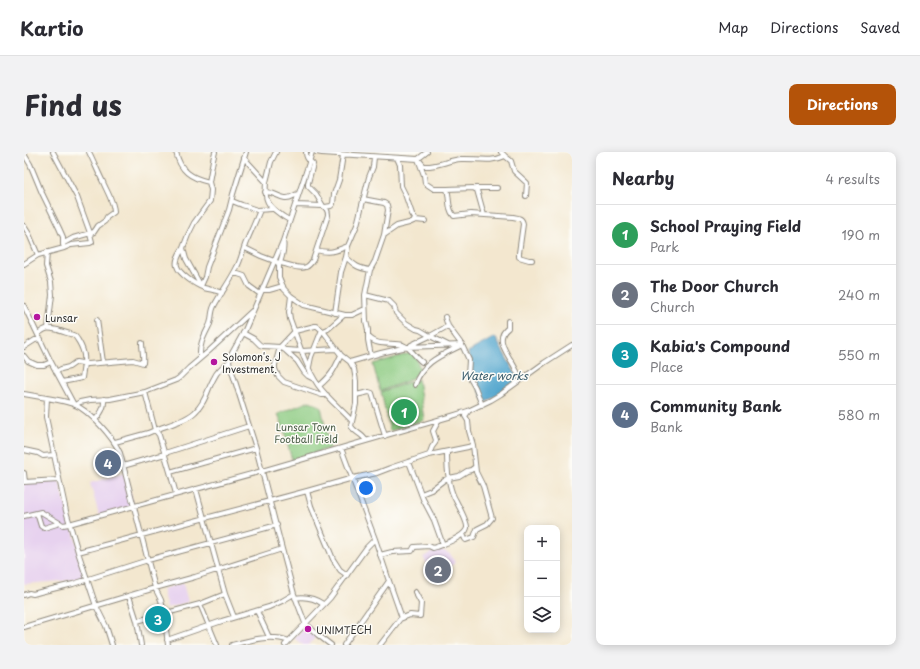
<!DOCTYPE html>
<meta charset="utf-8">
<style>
:root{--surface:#fff;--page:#f2f2f3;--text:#2b2b33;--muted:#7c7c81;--line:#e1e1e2;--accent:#b45309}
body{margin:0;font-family:"Playpen Sans",sans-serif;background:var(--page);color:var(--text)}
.controls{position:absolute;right:12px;bottom:12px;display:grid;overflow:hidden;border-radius:8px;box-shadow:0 2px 10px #0003}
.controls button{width:36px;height:36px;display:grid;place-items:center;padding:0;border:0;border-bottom:1px solid var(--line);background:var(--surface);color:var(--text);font:20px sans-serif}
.you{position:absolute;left:342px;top:336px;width:14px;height:14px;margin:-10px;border:3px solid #fff;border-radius:50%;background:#1a73e8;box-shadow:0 0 0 6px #1a73e833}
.badge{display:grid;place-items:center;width:26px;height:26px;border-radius:50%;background:var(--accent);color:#fff;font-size:13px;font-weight:700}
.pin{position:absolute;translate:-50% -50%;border:2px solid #fff;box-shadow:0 1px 4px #0006}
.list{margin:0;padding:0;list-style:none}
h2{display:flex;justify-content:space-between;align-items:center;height:52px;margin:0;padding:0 16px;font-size:17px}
h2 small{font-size:13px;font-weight:400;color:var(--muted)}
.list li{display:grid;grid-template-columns:26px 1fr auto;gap:12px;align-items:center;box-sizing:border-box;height:60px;padding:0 16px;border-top:1px solid var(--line)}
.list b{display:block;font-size:15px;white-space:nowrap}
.list p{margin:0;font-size:13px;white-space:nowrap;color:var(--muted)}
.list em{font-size:13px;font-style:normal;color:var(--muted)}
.icon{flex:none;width:22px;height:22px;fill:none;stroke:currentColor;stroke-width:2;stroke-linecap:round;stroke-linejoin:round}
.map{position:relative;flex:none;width:548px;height:493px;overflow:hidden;border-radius:8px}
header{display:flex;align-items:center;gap:24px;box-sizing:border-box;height:56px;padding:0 20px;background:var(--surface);border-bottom:1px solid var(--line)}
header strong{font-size:19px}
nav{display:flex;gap:22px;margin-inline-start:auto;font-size:14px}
.intro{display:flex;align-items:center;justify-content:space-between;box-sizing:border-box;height:96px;padding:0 24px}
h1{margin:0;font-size:28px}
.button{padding:10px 18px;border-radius:8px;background:var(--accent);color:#fff;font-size:14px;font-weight:700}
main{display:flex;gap:24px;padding:0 24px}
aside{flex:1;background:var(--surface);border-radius:8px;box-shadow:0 2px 10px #0003}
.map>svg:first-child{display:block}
</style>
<header>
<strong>Kartio</strong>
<nav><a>Map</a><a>Directions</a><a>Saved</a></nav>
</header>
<div class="intro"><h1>Find us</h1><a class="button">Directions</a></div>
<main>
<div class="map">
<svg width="548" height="493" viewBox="0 0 548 493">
<rect width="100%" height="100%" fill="#fdfcf7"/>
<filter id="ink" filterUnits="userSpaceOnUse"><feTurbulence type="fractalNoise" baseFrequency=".025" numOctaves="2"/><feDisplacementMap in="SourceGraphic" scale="8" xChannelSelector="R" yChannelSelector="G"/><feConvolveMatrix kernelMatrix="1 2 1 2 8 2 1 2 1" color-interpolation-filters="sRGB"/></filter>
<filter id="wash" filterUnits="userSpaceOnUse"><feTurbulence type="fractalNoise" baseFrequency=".012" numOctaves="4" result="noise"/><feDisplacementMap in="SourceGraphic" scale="16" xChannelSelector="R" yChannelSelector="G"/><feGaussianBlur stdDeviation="0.9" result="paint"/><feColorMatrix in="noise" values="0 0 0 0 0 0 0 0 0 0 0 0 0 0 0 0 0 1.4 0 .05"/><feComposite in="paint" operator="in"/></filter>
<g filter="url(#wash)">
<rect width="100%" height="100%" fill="#f3e7cf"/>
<!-- built -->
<path fill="#e7d2ef" d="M 101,321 L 110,354 L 75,363 L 66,331 Z
M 35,328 L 63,427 L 0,432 L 0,331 Z
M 416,397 L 426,402 L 432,410 L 416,422 L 408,420 L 399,405 Z
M 159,431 L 164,450 L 143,456 L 138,437 Z
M 284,472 L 294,483 L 284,493 L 279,493 L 270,486 Z"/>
<!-- green -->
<path fill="#8dcb82" stroke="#5c7b56" d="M 390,200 L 397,220 L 383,229 L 356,239 L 349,212 Z
M 394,227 L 400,268 L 366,279 L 357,240 Z
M 286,249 L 297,255 L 306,296 L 268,308 L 257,269 L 254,262 Z"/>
<!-- water -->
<path fill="#51a5cd" stroke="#3e687c" d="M 471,185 L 495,228 L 461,251 L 449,224 L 444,200 Z"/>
</g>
<g filter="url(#ink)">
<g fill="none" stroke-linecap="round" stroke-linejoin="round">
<defs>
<path id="minor" d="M 152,0 C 156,19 167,26 185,30
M 282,0 C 282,7 285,8 289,12 L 284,31 L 284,34 L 292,42 L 299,54
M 292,0 L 298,1 L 394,7 L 403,0
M 477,0 L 481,4
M 0,2 L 6,12 L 18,41 L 35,76 L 39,85 L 39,93
M 220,6 L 242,30 C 241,43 241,51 252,59 C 257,63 260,66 266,68
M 373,6 L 376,13 L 377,34 L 381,42 L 388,62 L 392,68 L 401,69
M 242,30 L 247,10 L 252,0
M 451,36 L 473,36
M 423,37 L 449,36 L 453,38 L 460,63
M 241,40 C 250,40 254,45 261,46 C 267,47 269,43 274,42
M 502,44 L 503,31 L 490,19 L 487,9 L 481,4 C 467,11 452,6 437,7 C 424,8 413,15 400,14 L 394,7 L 400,23 L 401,31 L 410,37 L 423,37 C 426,46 423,56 430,64 L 447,62 L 489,65 C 495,66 498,66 499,72 L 495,101 L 495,105 L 505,108 L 508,108
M 339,47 L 360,51 L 363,53 L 364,58 L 360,83 L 351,109 L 346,118 L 341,143 L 342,169 L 344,178 L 344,188 L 347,204
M 208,49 L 218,53 L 233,58 L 248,57
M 301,55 L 307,54 L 309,52 L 310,42 L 315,28 L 319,3
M 0,74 L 5,82 L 14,103
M 360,83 L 373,74 L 385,71 L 392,68
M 40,91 L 49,86 L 70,80 L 74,74 L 81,69 L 83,65 L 90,60 C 90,50 83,40 79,30 C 74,20 70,10 65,0
M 159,96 C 156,101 151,108 153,114 C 155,122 172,133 180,136 C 187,138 192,138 198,141
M 221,96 L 237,104 L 253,110 L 255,113 L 255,125 L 260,137 L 267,144 L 280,153 L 321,163 L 328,163 L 341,157
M 293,98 C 305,102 312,99 324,94
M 23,100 L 22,114 L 27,130 L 28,143 L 24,176
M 322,105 C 331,114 334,116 346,118
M 256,111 C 264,112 274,118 282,115 C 285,114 287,111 289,108 L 304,63 C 304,59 303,56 299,54 L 271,53
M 256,111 C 258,105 261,96 259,89
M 0,112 L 14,103 L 40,96 L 47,93 L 66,91 L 68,90 L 65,78 L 53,45 L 29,0
M 210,122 L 214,122 L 220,124 L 225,134 L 236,142
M 177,134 L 162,107 L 159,96 L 164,83 L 170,71 L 186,49 L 187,38 L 185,30 L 189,8 L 191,0
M 177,134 L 181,125 L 183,115 L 205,58 L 209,42 L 222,0
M 238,138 L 245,138 L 259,134
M 341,143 L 365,149 L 370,154 L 372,161 L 382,171 L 392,177 L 396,178 L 406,184 L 424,193
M 267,144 L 265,160 L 266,167 C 274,188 281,214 294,233 C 303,246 317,257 328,269
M 0,154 L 27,210 L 49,251
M 311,161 L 317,120 L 322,105 L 324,94 L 333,73 L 345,25 L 349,15 L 350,5
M 73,168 L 79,210
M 484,169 L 484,176 C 472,185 480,197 486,207 C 490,213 493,220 497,227
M 219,181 L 230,187 L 236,193 L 239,194 L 256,195 L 261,198 L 273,209 L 280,220 L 284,224 L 290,227
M 14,182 C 22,175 24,176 34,178 C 38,180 44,181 49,183 C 52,184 53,187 55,190 C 63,204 60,210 58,226 L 38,230
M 344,184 C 352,195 368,190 379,193 C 387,196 391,205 398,210
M 387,193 L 406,184 L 424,174
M 0,195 L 11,188 L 17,187
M 262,198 L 278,199 L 312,197
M 0,204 L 4,209 L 13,213 L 20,213 L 27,210
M 176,206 C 175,192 180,184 186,172 C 188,166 187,160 190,154 C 197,141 206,129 213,115 C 218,106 219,95 224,86 C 228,77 232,68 236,58
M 205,210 C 199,214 193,219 190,226 C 183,238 182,250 171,260 C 162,269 143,273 131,278 L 135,283 L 146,320 L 232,296
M 326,210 L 357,201 L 383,195 L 438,193 L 445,208 L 444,223 L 451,235 L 458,253
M 285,215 L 287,205 L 297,180 L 304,177 L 320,163
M 32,220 L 37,217 L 45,215 L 52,210 L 64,212 L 109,208 L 119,211 C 120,204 118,198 118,191
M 391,233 C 398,210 418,203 438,193 L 424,174 L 421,165
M 295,234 C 308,223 310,218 317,203
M 0,242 C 11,244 23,246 34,248 C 39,249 44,250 49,252 C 65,258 89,285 96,301 L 131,436 L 137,448 L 140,461 L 144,493
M 303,243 L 298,243 L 260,230 L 254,224 L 251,217 L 251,213 L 256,195 L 271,179 L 291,174 L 293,174 L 299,179 L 317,203 L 326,210 L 330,217 L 332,229 L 332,252 L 327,274 C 331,281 339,282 342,289
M 332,243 L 345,240 L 348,241 L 361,284
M 23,246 L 22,265 L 42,359 L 54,400 L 72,454 L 82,474 L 88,493
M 51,253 L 56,250 L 66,248 L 86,247 L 121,240 L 152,228 L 155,226 L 165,216 L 185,199 L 228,159
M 71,268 C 77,262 81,256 80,247
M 91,290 L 124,281 L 131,278 L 121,240
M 0,298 L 14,301 L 19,304 L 29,303
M 141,301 L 225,274
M 405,303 L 408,295 L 411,291 L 412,288 L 409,279 L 415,268
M 385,310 L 399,347 L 410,368 L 419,393
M 99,314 L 141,302
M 146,320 L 152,342
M 0,321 L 1,330
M 0,330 L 35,328
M 172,337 L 201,442 L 210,465
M 283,339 L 287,354 L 309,407 L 316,418 L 323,423
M 397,342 L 407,338 L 420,328 L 425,326 L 435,324 L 443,319 L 447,318 L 451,315
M 13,361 L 17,374 L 20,376 L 36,371
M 0,364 L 17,360 L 39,373 L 45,372 L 238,319 L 428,264 L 444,259 L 467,248 L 477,242 L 520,211 L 548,193
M 439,382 L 441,387 L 442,388 L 450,385 L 453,377 L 463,372 L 468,366 L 459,334 L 452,320 L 449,293
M 351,387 L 365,429 L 378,466
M 258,397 L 232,296 L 205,210 L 207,203 L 221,178 L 230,157 L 259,89 L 284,14 L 288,0
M 54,400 L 283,339 L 329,326 L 353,321 L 366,316 L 405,303 L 444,295 L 449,293 L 445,279 L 444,269 L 441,264 L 444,260
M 356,403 L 368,400 L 388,399 L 390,395 L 405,394 L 409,396 L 412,395 C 420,392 441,385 443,376 C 444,370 433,351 430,345 C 424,333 423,314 423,300
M 270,442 L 281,471 L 294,483 L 307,493
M 0,443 L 5,441 L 9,442 L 16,440 L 49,432 L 124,408 L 253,373
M 105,444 L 113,469 L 117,493
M 271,446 C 282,444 290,446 299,452
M 176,452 L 193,493
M 233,459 L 245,485
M 113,469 L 176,452 L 201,442
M 0,475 L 131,436 L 171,425 L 258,397 L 270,442 L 258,449 L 245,455 L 198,469 L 143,488
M 208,493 C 226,488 247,482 265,489
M 261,493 L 306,446 L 343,395 L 351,387 L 317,296
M 320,493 L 365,429
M 356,493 L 376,467 L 386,463 L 396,464 L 397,451 L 391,440"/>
</defs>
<!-- minor casing -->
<use href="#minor" stroke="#8f897d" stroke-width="6"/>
<!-- minor -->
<use href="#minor" stroke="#fff" stroke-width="4"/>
</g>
</g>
<!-- markers -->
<g fill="#b5179e" stroke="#fdfcf7" stroke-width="1.5">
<circle cx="13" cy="165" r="4"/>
<circle cx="190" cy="210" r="4"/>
<circle cx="284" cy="477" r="4"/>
</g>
<g text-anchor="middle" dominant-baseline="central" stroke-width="3" stroke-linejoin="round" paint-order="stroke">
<!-- poi labels -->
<g font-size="10" fill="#2b2b2b" stroke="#fdfcf7" text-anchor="start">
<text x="21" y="165">Lunsar</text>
<text x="198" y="204">Solomon's. J<tspan x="198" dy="12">Investment.</tspan></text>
<text x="292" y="477">UNIMTECH</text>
</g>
<!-- park labels -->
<g font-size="10" fill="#485b45" stroke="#fdfcf7">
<text x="282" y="274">Lunsar Town<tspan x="282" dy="12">Football Field</tspan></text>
</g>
<!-- water labels -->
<g font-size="11" font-style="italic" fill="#3a5c6c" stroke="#fdfcf7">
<text x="470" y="223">Water works</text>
</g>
</g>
</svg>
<div class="controls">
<button>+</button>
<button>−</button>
<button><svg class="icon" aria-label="layers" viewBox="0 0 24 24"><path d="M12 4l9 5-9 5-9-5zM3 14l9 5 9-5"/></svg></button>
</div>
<div class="you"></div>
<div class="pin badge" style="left:380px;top:260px;background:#2e9e5b">1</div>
<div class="pin badge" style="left:414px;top:418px;background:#6b7280">2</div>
<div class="pin badge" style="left:134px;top:467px;background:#0f9aa8">3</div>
<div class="pin badge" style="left:84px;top:311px;background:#5c6f8a">4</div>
</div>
<aside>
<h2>Nearby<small>4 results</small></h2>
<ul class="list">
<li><span class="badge" style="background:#2e9e5b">1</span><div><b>School Praying Field</b><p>Park</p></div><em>190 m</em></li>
<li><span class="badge" style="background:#6b7280">2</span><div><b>The Door Church</b><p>Church</p></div><em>240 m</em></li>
<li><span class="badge" style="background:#0f9aa8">3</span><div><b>Kabia's Compound</b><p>Place</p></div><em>550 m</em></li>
<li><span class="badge" style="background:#5c6f8a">4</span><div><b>Community Bank</b><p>Bank</p></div><em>580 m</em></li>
</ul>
</aside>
</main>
